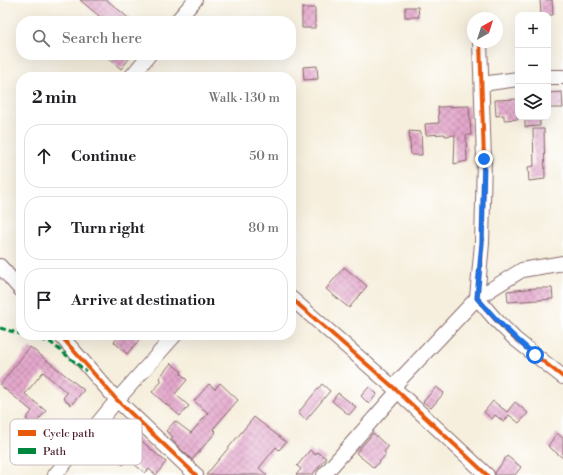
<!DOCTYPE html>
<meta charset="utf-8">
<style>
:root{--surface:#fff;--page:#f6f6f6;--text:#202124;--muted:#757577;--line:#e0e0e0}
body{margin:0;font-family:"Libre Bodoni",serif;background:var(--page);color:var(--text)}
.controls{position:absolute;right:12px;top:12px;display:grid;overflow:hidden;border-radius:8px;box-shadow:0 4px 16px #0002}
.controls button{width:36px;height:36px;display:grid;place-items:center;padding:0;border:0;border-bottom:1px solid var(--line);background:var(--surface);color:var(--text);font:20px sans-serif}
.compass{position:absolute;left:467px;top:12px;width:36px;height:36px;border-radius:50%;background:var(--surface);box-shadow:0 4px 16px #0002;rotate:39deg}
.stop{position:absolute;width:12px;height:12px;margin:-9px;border:3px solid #1a73e8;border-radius:50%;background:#fff}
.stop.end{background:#1a73e8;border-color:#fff;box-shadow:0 1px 4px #0008}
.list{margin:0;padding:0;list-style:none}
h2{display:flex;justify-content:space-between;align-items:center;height:52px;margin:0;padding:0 16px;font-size:17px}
h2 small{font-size:13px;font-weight:400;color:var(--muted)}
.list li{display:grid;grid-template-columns:26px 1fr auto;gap:12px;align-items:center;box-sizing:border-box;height:64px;margin:0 8px 8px;padding:0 8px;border:1px solid var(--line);border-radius:16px}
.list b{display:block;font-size:15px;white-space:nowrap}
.list em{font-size:13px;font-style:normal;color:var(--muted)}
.icon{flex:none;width:22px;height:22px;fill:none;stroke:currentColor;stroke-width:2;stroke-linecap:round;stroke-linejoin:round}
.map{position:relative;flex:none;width:563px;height:475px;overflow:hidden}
.search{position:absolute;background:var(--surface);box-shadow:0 4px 16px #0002;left:16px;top:16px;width:280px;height:44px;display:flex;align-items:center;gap:10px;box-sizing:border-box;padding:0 14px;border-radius:16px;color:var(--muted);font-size:15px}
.panel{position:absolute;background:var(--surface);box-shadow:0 4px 16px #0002;left:16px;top:72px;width:280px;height:268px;border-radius:16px}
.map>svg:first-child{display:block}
</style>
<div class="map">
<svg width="563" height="475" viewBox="0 0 563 475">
<defs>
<pattern id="building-cross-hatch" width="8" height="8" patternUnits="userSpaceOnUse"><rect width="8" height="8" fill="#e4a8cc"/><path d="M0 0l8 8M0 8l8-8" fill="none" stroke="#bb88a6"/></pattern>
</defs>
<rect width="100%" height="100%" fill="#fff"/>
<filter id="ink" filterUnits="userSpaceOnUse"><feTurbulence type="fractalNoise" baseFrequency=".025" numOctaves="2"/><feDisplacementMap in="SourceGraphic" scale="8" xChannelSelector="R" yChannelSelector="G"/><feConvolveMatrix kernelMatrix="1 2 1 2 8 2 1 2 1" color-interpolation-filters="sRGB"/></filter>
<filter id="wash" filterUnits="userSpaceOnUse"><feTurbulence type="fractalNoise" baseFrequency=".012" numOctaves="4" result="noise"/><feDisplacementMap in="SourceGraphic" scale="16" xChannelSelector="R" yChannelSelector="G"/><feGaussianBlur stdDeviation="0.9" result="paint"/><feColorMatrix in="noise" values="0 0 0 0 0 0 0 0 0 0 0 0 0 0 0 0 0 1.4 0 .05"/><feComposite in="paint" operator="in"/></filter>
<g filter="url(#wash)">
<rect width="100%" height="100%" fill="#f6efdd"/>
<g id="blocks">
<!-- building -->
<path fill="url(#building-cross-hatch)" d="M 80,0 L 107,0 L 132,21 L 105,21 Z
M 540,0 L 552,0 L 553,15 L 541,15 Z
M 405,7 L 418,7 L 419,17 L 405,17 Z
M 302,8 L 315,8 L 315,28 L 302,28 Z
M 105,55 L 132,55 L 121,69 Z
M 317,66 L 318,79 L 304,80 L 303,67 Z
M 562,92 L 563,108 L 548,108 L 548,93 Z
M 518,99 L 518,119 L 504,120 L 504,115 L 496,116 L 495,100 Z
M 469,106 L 471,135 L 466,135 L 467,161 L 454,164 L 455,135 L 445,136 L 445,134 L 426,135 L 425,124 L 439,123 L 438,107 Z
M 525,117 L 540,117 L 540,126 L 525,127 Z
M 533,129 L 544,129 L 545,179 L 529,181 L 528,167 L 534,166 Z
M 409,131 L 421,132 L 422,155 L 411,155 Z
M 344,267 L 367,286 L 349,308 L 326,289 Z
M 536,288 L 552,288 L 553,299 L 508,302 L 507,291 Z
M 120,335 L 133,335 L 139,340 L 127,354 L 114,342 Z
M 30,347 L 84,390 L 71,405 L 63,398 L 67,393 L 43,372 L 25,394 L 46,411 L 34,425 L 26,419 L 32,411 L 0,385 Z
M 171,363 L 182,372 L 181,374 L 187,380 L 175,394 L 189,406 L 180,416 L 152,392 L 162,381 L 159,378 Z
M 220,383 L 238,400 L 213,429 L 216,432 L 192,460 L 171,439 L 173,437 L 166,431 L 175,421 L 191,433 L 208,413 L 194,401 L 209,384 L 215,389 Z
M 322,384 L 330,391 L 306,420 L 298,413 Z
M 369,387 L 377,394 L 369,404 L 361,396 Z
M 436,387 L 444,393 L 431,408 L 423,402 Z
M 338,393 L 356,407 L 349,415 L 332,401 Z
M 493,401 L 507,412 L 515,402 L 528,413 L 519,423 L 509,415 L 504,422 L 495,415 L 492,419 L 484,412 Z
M 254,417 L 286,442 L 279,450 L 276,447 L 259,468 L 267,475 L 206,475 Z
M 119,422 L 166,462 L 156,475 L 149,469 L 145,473 L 128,459 L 123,465 L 100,446 Z
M 373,433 L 388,447 L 384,452 L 386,454 L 374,468 L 356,453 Z
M 557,433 L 563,438 L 563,458 L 548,446 Z
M 310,450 L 315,455 L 317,452 L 326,458 L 312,475 L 296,475 L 301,469 L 297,466 Z
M 507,456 L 521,467 L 515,475 L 495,475 L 495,473 Z"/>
</g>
</g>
<g filter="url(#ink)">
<use href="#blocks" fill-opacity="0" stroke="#866869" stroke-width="1"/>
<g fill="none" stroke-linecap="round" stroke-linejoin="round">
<defs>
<path id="minor" d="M 177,21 L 195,0
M 480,42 L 484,159 L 482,243 L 477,298 L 495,319 L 515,339 L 563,377
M 131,77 L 149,55
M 548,77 L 563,77
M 482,84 L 518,79
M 0,266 L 21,290
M 291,298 L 393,387 L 487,475
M 60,335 L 117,400 L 196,475
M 393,387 L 477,298 L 522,270 L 563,263
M 55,475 L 117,400 L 175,335
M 324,475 L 397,392"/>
</defs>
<!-- minor casing -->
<use href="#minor" stroke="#866869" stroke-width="16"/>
<!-- minor -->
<use href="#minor" stroke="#fff" stroke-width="14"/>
<!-- quiet -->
<path stroke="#00873e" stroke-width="3" stroke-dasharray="6 3" stroke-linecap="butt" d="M 0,328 L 21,334
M 23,335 L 50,342 L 86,371"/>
<defs>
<path id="cycleway" d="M 480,42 L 484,159 L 482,243 L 477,298 L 495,319 L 515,339 L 563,377
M 291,298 L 393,387 L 487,475
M 60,335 L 117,400 L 196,475"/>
</defs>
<!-- cycleway casing -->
<use href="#cycleway" stroke="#fff" stroke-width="6"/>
<!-- cycleway -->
<use href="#cycleway" stroke="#e8590c" stroke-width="4"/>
</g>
</g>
<g fill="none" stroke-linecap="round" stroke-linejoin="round" filter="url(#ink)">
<!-- route -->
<path stroke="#1a73e8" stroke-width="5" d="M 484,159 L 482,243 L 477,298 C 495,319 514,338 535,355"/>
</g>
<!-- legend -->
<rect x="10" y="419" width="132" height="46" rx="6" fill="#fff" stroke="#c9bcbf" stroke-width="1"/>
<rect x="18" y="430" width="18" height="6" fill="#e8590c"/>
<rect x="18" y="448" width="18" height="6" fill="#00873e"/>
<g font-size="11" fill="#4a1f2b">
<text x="43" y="437">Cycle path</text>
<text x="43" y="455">Path</text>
</g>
</svg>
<div class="controls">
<button>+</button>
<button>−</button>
<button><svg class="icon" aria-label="layers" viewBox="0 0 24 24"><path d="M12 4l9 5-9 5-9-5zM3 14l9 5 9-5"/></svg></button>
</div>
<svg class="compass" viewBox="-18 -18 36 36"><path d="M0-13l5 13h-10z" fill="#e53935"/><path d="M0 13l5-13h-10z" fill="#757577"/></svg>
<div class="stop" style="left:535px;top:355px"></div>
<div class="stop end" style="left:484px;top:159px"></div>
<div class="search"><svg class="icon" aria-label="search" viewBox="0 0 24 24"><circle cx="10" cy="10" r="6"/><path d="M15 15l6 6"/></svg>Search here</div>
<section class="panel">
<h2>2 min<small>Walk · 130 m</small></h2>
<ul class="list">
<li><svg class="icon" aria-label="ahead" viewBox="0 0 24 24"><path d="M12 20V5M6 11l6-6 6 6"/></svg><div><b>Continue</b></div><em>50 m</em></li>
<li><svg class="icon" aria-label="right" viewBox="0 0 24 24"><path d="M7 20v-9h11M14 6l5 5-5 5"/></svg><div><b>Turn right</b></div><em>80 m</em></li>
<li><svg class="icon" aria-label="arrive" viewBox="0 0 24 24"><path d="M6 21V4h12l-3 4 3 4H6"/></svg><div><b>Arrive at destination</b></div></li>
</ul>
</section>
</div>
